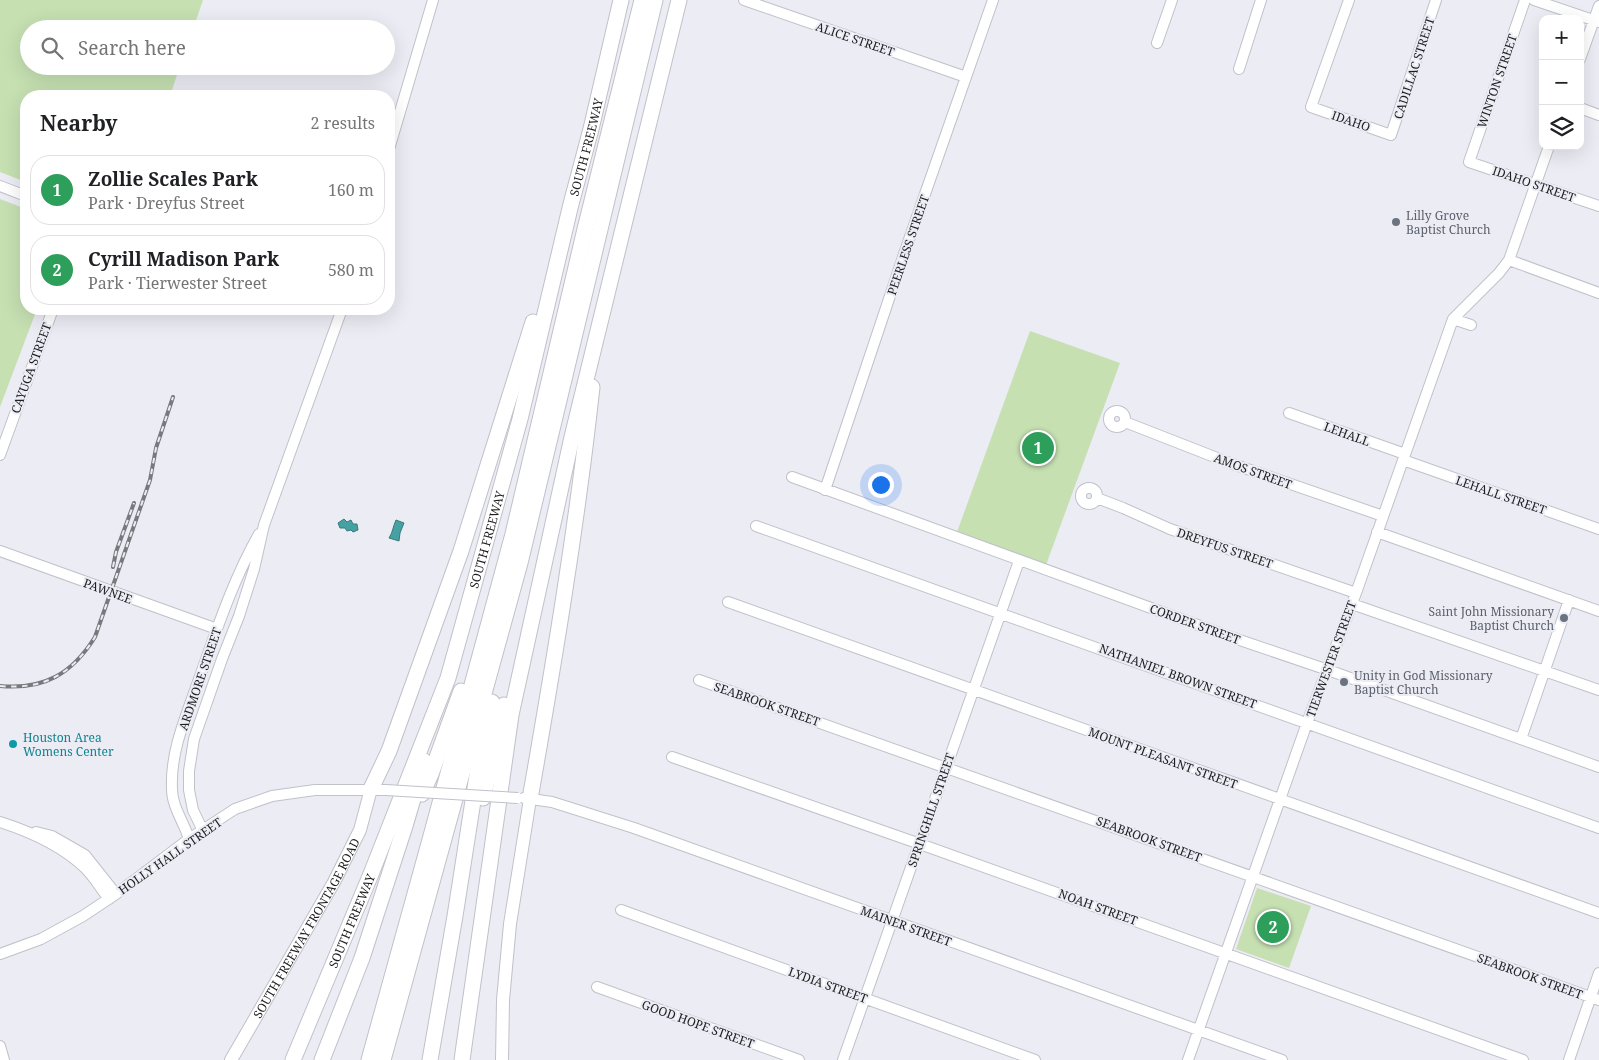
<!DOCTYPE html>
<meta charset="utf-8">
<style>
:root{--surface:#fff;--page:#f6f6f6;--text:#202124;--muted:#757577;--line:#e0e0e0;--accent:#8655cd}
body{margin:0;font-family:"Noto Serif",serif;background:var(--page);color:var(--text)}
.controls{position:absolute;right:15px;top:15px;display:grid;overflow:hidden;border-radius:10px;box-shadow:0 5px 20px #0002}
.controls button{width:45px;height:45px;display:grid;place-items:center;padding:0;border:0;border-bottom:1px solid var(--line);background:var(--surface);color:var(--text);font:25px sans-serif}
.you{position:absolute;left:880px;top:484px;width:18px;height:18px;margin:-12px;border:4px solid #fff;border-radius:50%;background:#1a73e8;box-shadow:0 0 0 8px #1a73e833}
.badge{display:grid;place-items:center;width:32px;height:32px;border-radius:50%;background:var(--accent);color:#fff;font-size:16px;font-weight:700}
.pin{position:absolute;translate:-50% -50%;border:2px solid #fff;box-shadow:0 1px 5px #0006}
.list{margin:0;padding:0;list-style:none}
h2{display:flex;justify-content:space-between;align-items:center;height:65px;margin:0;padding:0 20px;font-size:21px}
h2 small{font-size:16px;font-weight:400;color:var(--muted)}
.list li{display:grid;grid-template-columns:32px 1fr auto;gap:15px;align-items:center;box-sizing:border-box;height:70px;margin:0 10px 10px;padding:0 10px;border:1px solid var(--line);border-radius:20px}
.list b{display:block;font-size:19px;white-space:nowrap}
.list p{margin:0;font-size:16px;white-space:nowrap;color:var(--muted)}
.list em{font-size:16px;font-style:normal;color:var(--muted)}
.icon{flex:none;width:28px;height:28px;fill:none;stroke:currentColor;stroke-width:2;stroke-linecap:round;stroke-linejoin:round}
.map{position:relative;flex:none;width:1599px;height:1060px;overflow:hidden}
.search{position:absolute;background:var(--surface);box-shadow:0 5px 20px #0002;left:20px;top:20px;width:375px;height:55px;display:flex;align-items:center;gap:12px;box-sizing:border-box;padding:0 18px;border-radius:28px;color:var(--muted);font-size:19px}
.panel{position:absolute;background:var(--surface);box-shadow:0 5px 20px #0002;left:20px;top:90px;width:375px;height:225px;border-radius:20px}
.map>svg:first-child{display:block}
</style>
<div class="map">
<svg width="1599" height="1060" viewBox="0 0 1599 1060">
<rect width="100%" height="100%" fill="#ececf5"/>
<!-- green -->
<path fill="#c6e0b2" d="M 0,0 L 203,0 L 193,29 L 29,29 L 29,66 L 180,66 L 170,96 L 26,96 L 26,182 L 0,172 Z
M 0,199 L 26,209 L 26,309 L 37,309 L 0,407 Z
M 1030,331 L 1120,363 L 1046,565 L 957,532 Z
M 1257,888 L 1311,906 L 1289,968 L 1236,949 Z"/>
<!-- water -->
<path fill="#46a1a3" stroke="#3a7a7c" d="M 344,519 L 347,522 L 351,520 L 353,524 L 357,524 L 358,530 L 353,532 L 351,530 L 347,531 L 345,528 L 340,528 L 338,523 Z
M 396,520 L 404,523 L 400,533 L 399,541 L 389,538 C 393,532 393,526 396,520 Z"/>
<g fill="none" stroke-linecap="round" stroke-linejoin="round">
<defs>
<path id="minor" d="M 744,0 L 966,77
M 1349,0 L 1311,107 L 1391,135 L 1436,0
M 1525,0 L 1469,162 L 1599,206
M 1534,0 L 1599,22
M 1157,43 L 1172,0
M 1580,59 L 1599,6
M 1239,69 L 1261,0
M 1580,108 L 1599,115
M 389,149 L 433,0
M 0,186 L 26,196
M 1509,260 L 1599,293
M 1453,319 L 1471,325
M1109 419a8 8 0 1 1 16 0a8 8 0 1 1-16 0Z
M 1289,413 L 1405,454
M 1125,422 L 1230,463 L 1383,516
M 0,455 L 53,309
M 1403,460 L 1599,529
M 792,477 L 1225,635 L 1328,670 L 1599,767
M1081 496a8 8 0 1 1 16 0a8 8 0 1 1-16 0Z
M 825,490 L 904,254 L 993,0
M 1097,498 L 1123,508 L 1170,529 L 1356,593
M 756,526 L 1599,828
M 1377,532 L 1599,611
M 0,551 L 217,629
M 728,602 L 1599,913
M 1352,604 L 1599,690
M 699,680 L 1599,1000
M 1521,739 L 1569,600
M 672,757 L 920,844 L 1523,1060
M 524,798 L 552,802 L 634,828 L 1282,1060
M 0,822 C 31,832 61,845 85,868 C 94,877 101,889 109,899
M 203,831 L 193,810 L 189,790 L 189,771 L 194,739 L 222,659 L 239,616 L 254,569 L 264,525 L 342,309
M 36,832 L 52,836 L 85,855 L 116,894
M 189,839 C 184,822 172,807 172,789 C 170,751 187,714 199,679 C 217,629 233,580 259,534
M 621,910 L 1035,1060
M 0,954 L 41,939 L 83,916 L 116,894 L 189,839 L 235,809 L 272,796 L 315,790 L 386,790
M 597,987 L 799,1060
M 0,1046 L 4,1060
M 843,1060 L 1019,561
M 1188,1060 L 1307,723 L 1356,593 L 1453,319 L 1499,273 L 1509,260 L 1549,146
M 1569,1060 L 1599,973"/>
<g id="major">
<path id="s1" d="M 231,1060 L 334,882 L 360,830 L 371,789"/>
<path d="M 502,1060 L 503,1000 L 510,924 L 530,799"/>
</g>
<g id="highway">
<path d="M 371,789 L 389,751 L 461,551 L 533,322"/>
<path d="M 422,794 L 431,774 L 461,691"/>
<path d="M 483,798 L 504,705"/>
<path d="M 530,799 C 554,662 577,525 592,387"/>
<path id="s2" d="M 293,1060 L 371,874 L 448,678 L 520,419 L 571,204 L 591,129 L 621,0"/>
<path d="M 322,1060 L 362,958 L 405,826 L 424,761"/>
<path d="M 369,1060 L 431,836 L 513,534 L 585,229 L 642,0"/>
<path d="M 383,1060 L 520,563 L 655,0"/>
<path d="M 430,1060 L 455,916 L 478,769 L 492,702"/>
<path d="M 462,1060 L 511,715 L 572,437 L 679,0"/>
</g>
</defs>
<!-- minor casing -->
<use href="#minor" stroke="#c0c1c9" stroke-width="12"/>
<!-- major casing -->
<use href="#major" stroke="#c0c1c9" stroke-width="14"/>
<!-- highway casing -->
<use href="#highway" stroke="#c0c1c9" stroke-width="17"/>
<!-- minor -->
<use href="#minor" stroke="#fff" stroke-width="10"/>
<!-- major -->
<use href="#major" stroke="#fff" stroke-width="12"/>
<!-- highway -->
<use href="#highway" stroke="#fff" stroke-width="15"/>
<defs>
<path id="rail" d="M 113,567 L 116,552 L 134,503
M 0,686 C 44,690 72,674 95,637 L 150,480 L 156,448 L 173,397"/>
</defs>
<!-- rail casing -->
<use href="#rail" stroke="#78787d" stroke-width="4"/>
<!-- rail -->
<use href="#rail" stroke="#ececf5" stroke-width="2" stroke-dasharray="5.5" stroke-linecap="butt"/>
<defs>
<path id="minor-bridge" d="M 386,790 L 518,798"/>
</defs>
<!-- minor-bridge casing -->
<use href="#minor-bridge" stroke="#c0c1c9" stroke-width="12" stroke-linecap="butt"/>
<!-- minor-bridge -->
<use href="#minor-bridge" stroke="#fff" stroke-width="10"/>
</g>
<!-- markers -->
<g fill="#6b7280" stroke="#ececf5" stroke-width="2">
<circle cx="1396" cy="222" r="5"/>
<circle cx="1564" cy="618" r="5"/>
<circle cx="1344" cy="682" r="5"/>
</g>
<circle fill="#0f9aa8" stroke="#ececf5" stroke-width="2" cx="13" cy="744" r="5"/>
<g text-anchor="middle" dominant-baseline="central" stroke-width="4" stroke-linejoin="round" paint-order="stroke">
<!-- street labels -->
<g font-size="12" fill="#1e1e21" stroke="#ececf5">
<text transform="translate(855 39) rotate(19)">ALICE STREET</text>
<text transform="translate(1414 68) rotate(-72)">CADILLAC STREET</text>
<text transform="translate(1497 81) rotate(-71)">WINTON STREET</text>
<text transform="translate(1351 121) rotate(19)">IDAHO</text>
<text stroke="none"><textPath href="#s2" startOffset="961">SOUTH FREEWAY</textPath></text>
<text transform="translate(1534 184) rotate(19)">IDAHO STREET</text>
<text transform="translate(908 245) rotate(-71)">PEERLESS STREET</text>
<text transform="translate(31 368) rotate(-70)">CAYUGA STREET</text>
<text transform="translate(1347 434) rotate(20)">LEHALL</text>
<text transform="translate(1253 471) rotate(20)">AMOS STREET</text>
<text transform="translate(1501 495) rotate(19)">LEHALL STREET</text>
<text stroke="none"><textPath href="#s2" startOffset="556">SOUTH FREEWAY</textPath></text>
<text transform="translate(1225 548) rotate(19)">DREYFUS STREET</text>
<text transform="translate(108 591) rotate(20)">PAWNEE</text>
<text transform="translate(1195 624) rotate(20)">CORDER STREET</text>
<text transform="translate(1331 659) rotate(-70)">TIERWESTER STREET</text>
<text transform="translate(1178 676) rotate(20)">NATHANIEL BROWN STREET</text>
<text transform="translate(200 679) rotate(-71)">ARDMORE STREET</text>
<text transform="translate(767 704) rotate(19)">SEABROOK STREET</text>
<text transform="translate(1163 758) rotate(20)">MOUNT PLEASANT STREET</text>
<text transform="translate(931 810) rotate(-71)">SPRINGHILL STREET</text>
<text transform="translate(1149 839) rotate(20)">SEABROOK STREET</text>
<text transform="translate(170 856) rotate(-35)">HOLLY HALL STREET</text>
<text transform="translate(1098 907) rotate(20)">NOAH STREET</text>
<text stroke="none"><textPath href="#s2" startOffset="151">SOUTH FREEWAY</textPath></text>
<text transform="translate(906 926) rotate(20)">MAINER STREET</text>
<text stroke="none"><textPath href="#s1" startOffset="152">SOUTH FREEWAY FRONTAGE ROAD</textPath></text>
<text transform="translate(1530 976) rotate(20)">SEABROOK STREET</text>
<text transform="translate(828 985) rotate(20)">LYDIA STREET</text>
<text transform="translate(698 1024) rotate(20)">GOOD HOPE STREET</text>
</g>
<!-- worship labels -->
<g font-size="12" fill="#5b616d" stroke="#ececf5" text-anchor="start">
<text x="1406" y="215">Lilly Grove<tspan x="1406" dy="14">Baptist Church</tspan></text>
<text x="1554" y="611" text-anchor="end">Saint John Missionary<tspan x="1554" dy="14">Baptist Church</tspan></text>
<text x="1354" y="675">Unity in God Missionary<tspan x="1354" dy="14">Baptist Church</tspan></text>
</g>
<!-- culture labels -->
<g font-size="12" fill="#0d838f" stroke="#ececf5" text-anchor="start">
<text x="23" y="737">Houston Area<tspan x="23" dy="14">Womens Center</tspan></text>
</g>
</g>
</svg>
<div class="controls">
<button>+</button>
<button>−</button>
<button><svg class="icon" aria-label="layers" viewBox="0 0 24 24"><path d="M12 4l9 5-9 5-9-5zM3 14l9 5 9-5"/></svg></button>
</div>
<div class="you"></div>
<div class="pin badge" style="left:1038px;top:448px;background:#2e9e5b">1</div>
<div class="pin badge" style="left:1273px;top:927px;background:#2e9e5b">2</div>
<div class="search"><svg class="icon" aria-label="search" viewBox="0 0 24 24"><circle cx="10" cy="10" r="6"/><path d="M15 15l6 6"/></svg>Search here</div>
<section class="panel">
<h2>Nearby<small>2 results</small></h2>
<ul class="list">
<li><span class="badge" style="background:#2e9e5b">1</span><div><b>Zollie Scales Park</b><p>Park · Dreyfus Street</p></div><em>160 m</em></li>
<li><span class="badge" style="background:#2e9e5b">2</span><div><b>Cyrill Madison Park</b><p>Park · Tierwester Street</p></div><em>580 m</em></li>
</ul>
</section>
</div>
